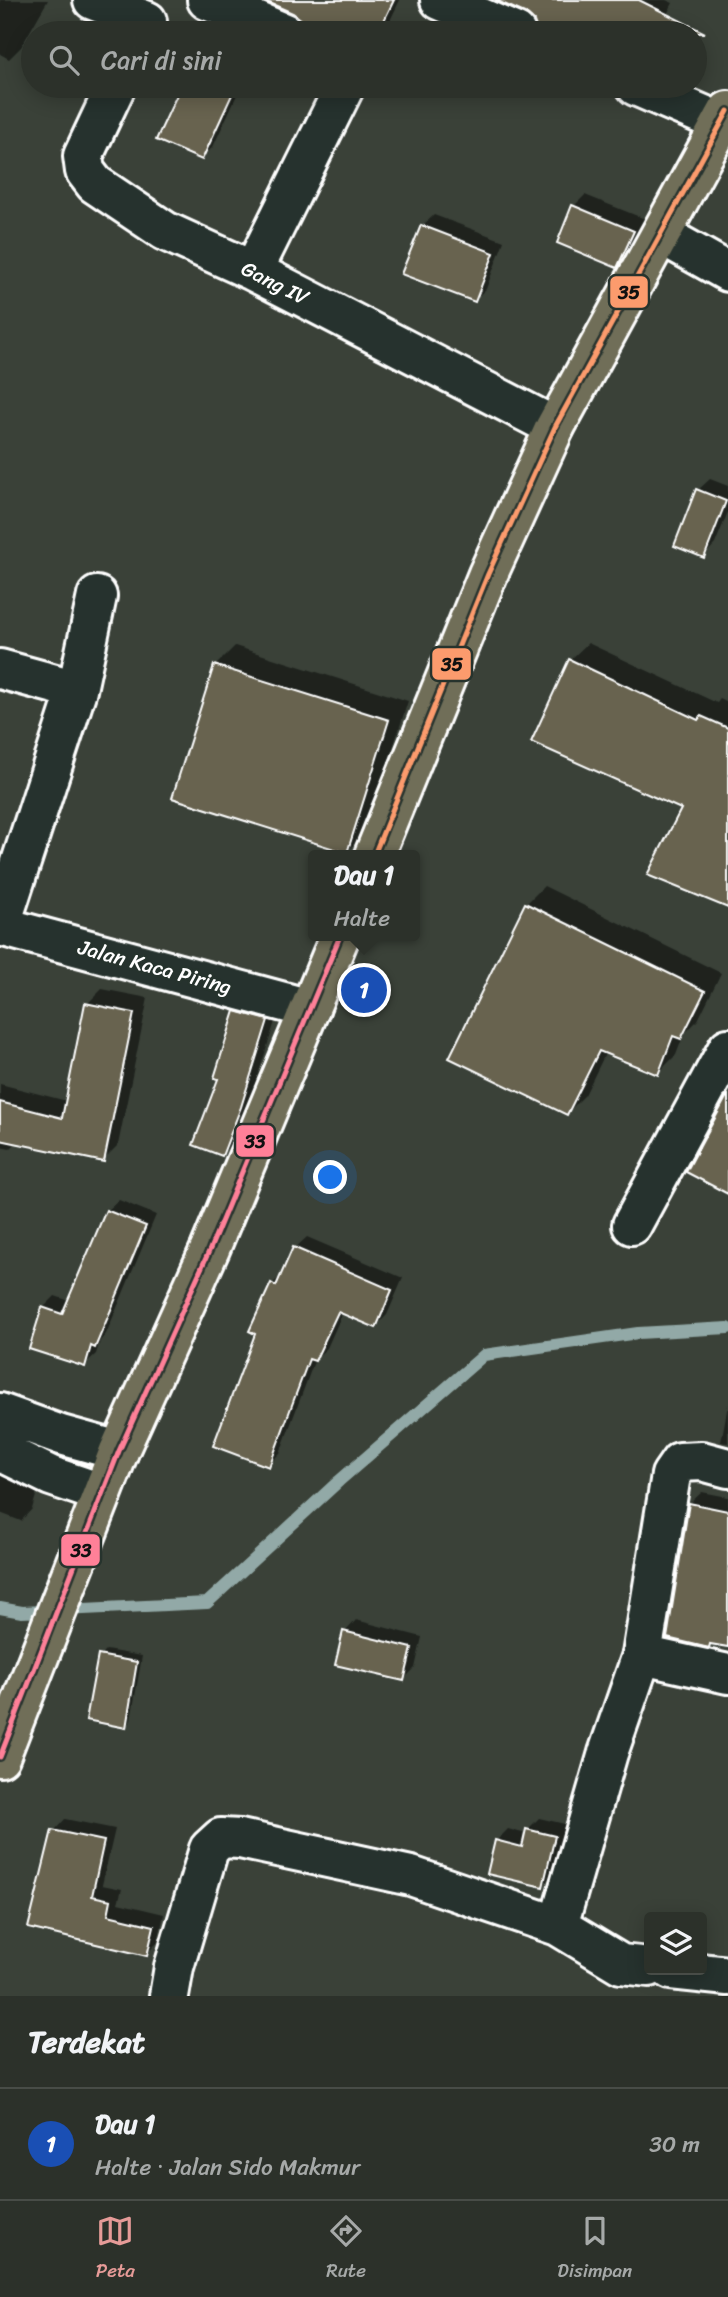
<!DOCTYPE html>
<html lang="id">
<meta charset="utf-8">
<style>
:root{--surface:#2c312a;--page:#383d36;--text:#f1f3f6;--muted:#a6a9a8;--line:#484c47;--accent:#e69b98}
body{margin:0;font-family:Sriracha,sans-serif;background:var(--page);color:var(--text)}
.controls{position:absolute;right:21px;bottom:21px;display:grid;overflow:hidden;border-radius:7px;box-shadow:0 4px 18px #0003}
.controls button{width:63px;height:63px;display:grid;place-items:center;padding:0;border:0;border-bottom:2px solid var(--line);background:var(--surface);color:var(--text);font:35px sans-serif}
.you{position:absolute;left:331px;top:1178px;width:24px;height:24px;margin:-18px;border:5px solid #fff;border-radius:50%;background:#1a73e8;box-shadow:0 0 0 10px #1a73e833}
.badge{display:grid;place-items:center;width:46px;height:46px;border-radius:50%;background:var(--accent);color:#fff;font-size:23px;font-weight:700}
.pin{position:absolute;translate:-50% -50%;border:4px solid #fff;box-shadow:0 2px 7px #0006}
.popup{position:absolute;left:308px;top:850px;width:112px;height:91px;box-sizing:border-box;display:grid;place-content:center;border-radius:7px;background:var(--surface);filter:drop-shadow(0 2px 5px #0005);font-size:23px;white-space:nowrap;color:var(--muted)}
.popup b{font-size:26px;color:var(--text)}
.popup::after{content:'';position:absolute;left:50%;top:100%;margin-left:-14px;border:14px solid transparent;border-top-color:var(--surface)}
.list{margin:0;padding:0;list-style:none}
h2{display:flex;justify-content:space-between;align-items:center;height:91px;margin:0;padding:0 28px;font-size:30px}
h2 small{font-size:23px;font-weight:400;color:var(--muted)}
.list li{display:grid;grid-template-columns:46px 1fr auto;gap:21px;align-items:center;box-sizing:border-box;height:112px;padding:0 28px;border-top:2px solid var(--line)}
.list b{display:block;font-size:26px;white-space:nowrap}
.list p{margin:0;font-size:23px;white-space:nowrap;color:var(--muted)}
.list em{font-size:23px;font-style:normal;color:var(--muted)}
.icon{flex:none;width:38px;height:38px;fill:none;stroke:currentColor;stroke-width:2;stroke-linecap:round;stroke-linejoin:round}
.map{position:relative;flex:none;width:728px;height:1996px;overflow:hidden}
.search{position:absolute;background:var(--surface);box-shadow:0 4px 18px #0003;left:21px;right:21px;top:21px;height:77px;display:flex;align-items:center;gap:18px;box-sizing:border-box;padding:0 24px;border-radius:38px;color:var(--muted);font-size:26px}
.sheet{height:203px;background:var(--surface)}
nav{display:flex;justify-content:space-around;align-items:center;box-sizing:border-box;height:98px;border-top:2px solid var(--line);background:var(--surface);font-size:19px;color:var(--muted)}
nav a{display:grid;justify-items:center;gap:4px}
nav .on{color:var(--accent)}
.map>svg:first-child{display:block}
</style>
<div class="map">
<svg width="728" height="1996" viewBox="0 0 728 1996">
<rect width="100%" height="100%" fill="#3a4138"/>
<filter id="ink" filterUnits="userSpaceOnUse"><feTurbulence type="fractalNoise" baseFrequency=".0143" numOctaves="2"/><feDisplacementMap in="SourceGraphic" scale="14" xChannelSelector="R" yChannelSelector="G"/><feConvolveMatrix kernelMatrix="1 2 1 2 8 2 1 2 1" color-interpolation-filters="sRGB"/></filter>
<g filter="url(#ink)">
<!-- shadow -->
<path fill="#0007" d="M 0,0 L 48,0 L 21,47 L 9,59 L 0,54 Z
M 267,0 L 400,0 L 384,33 L 312,33 L 307,31 L 303,19 L 294,11 Z
M 499,0 L 666,0 L 673,3 L 657,33 L 541,33 L 539,32 L 535,20 L 526,11 Z
M 222,14 L 266,33 L 207,33 L 211,26 Z
M 183,86 L 241,86 L 213,147 L 201,158 L 159,139 Z
M 585,195 L 645,219 L 628,255 L 617,266 L 574,206 Z
M 434,215 L 504,241 L 486,289 L 474,300 L 422,226 Z
M 710,479 L 728,486 L 728,512 L 715,544 L 704,556 L 698,490 Z
M 588,643 L 717,703 L 720,699 L 728,703 L 728,906 L 683,808 L 570,660 Z
M 235,646 L 408,701 L 366,832 L 347,851 L 215,666 Z
M 544,886 L 721,973 L 698,1020 L 684,1034 L 676,1055 L 658,1073 L 606,1052 L 585,1095 L 567,1113 L 526,904 Z
M 102,989 L 148,998 L 118,1145 L 103,1160 L 17,1142 L 10,1149 L 0,1147 L 0,1084 L 67,1101 L 87,1004 Z
M 248,1001 L 279,1009 L 252,1094 L 233,1142 L 222,1154 L 220,1078 L 236,1012 Z
M 119,1200 L 156,1215 L 106,1334 L 100,1341 L 96,1354 L 84,1365 L 43,1308 L 55,1296 L 70,1301 L 107,1211 Z
M 307,1237 L 403,1278 L 387,1315 L 376,1326 L 343,1312 L 327,1348 L 315,1359 L 280,1453 L 268,1465 L 257,1333 L 272,1284 L 284,1273 L 295,1248 Z
M 728,1405 L 728,1443 L 721,1442 Z
M 0,1462 L 41,1479 L 32,1509 L 21,1521 L 0,1513 Z
M 702,1492 L 728,1497 L 728,1645 L 712,1643 L 709,1646 L 690,1503 Z
M 356,1620 L 422,1637 L 415,1668 L 404,1679 L 345,1632 Z
M 106,1650 L 142,1656 L 131,1720 L 126,1726 L 100,1656 Z
M 539,1818 L 565,1824 L 554,1873 L 543,1885 L 496,1841 L 508,1829 L 526,1834 L 527,1830 Z
M 65,1819 L 115,1829 L 102,1885 L 122,1889 L 118,1903 L 164,1914 L 158,1942 L 146,1954 L 30,1926 L 54,1831 Z"/>
<g fill="none" stroke-linecap="round" stroke-linejoin="round">
<!-- stream -->
<path stroke="#92a9a7" stroke-width="12" d="M 0,1608 L 22,1612 L 207,1603 L 339,1481 L 484,1355 L 638,1333 L 728,1328"/>
</g>
<!-- building -->
<path fill="#676350" stroke="#fff" stroke-width="2" d="M 263,0 L 394,0 L 378,33 L 305,33 L 302,20 L 293,13 Z
M 495,0 L 639,0 L 705,33 L 537,33 L 534,21 L 525,13 Z
M 181,86 L 236,86 L 202,160 L 156,140 Z
M 572,205 L 634,231 L 617,268 L 557,243 Z
M 421,225 L 494,253 L 475,302 L 401,274 Z
M 696,489 L 726,501 L 704,558 L 674,546 Z
M 569,659 L 698,720 L 701,716 L 728,728 L 728,908 L 647,875 L 681,809 L 531,742 Z
M 214,665 L 389,720 L 347,853 L 172,798 Z
M 525,903 L 705,991 L 681,1039 L 673,1036 L 658,1075 L 599,1051 L 567,1115 L 449,1058 Z
M 85,1003 L 134,1013 L 104,1162 L 0,1140 L 0,1102 L 62,1118 Z
M 235,1011 L 268,1020 L 241,1107 L 222,1156 L 193,1145 L 218,1079 L 214,1078 Z
M 728,1094 L 728,1194 L 686,1172 Z
M 106,1210 L 146,1226 L 95,1348 L 91,1346 L 85,1367 L 29,1349 L 42,1307 L 62,1314 Z
M 293,1247 L 392,1290 L 376,1328 L 338,1312 L 315,1361 L 309,1359 L 269,1467 L 213,1446 L 255,1334 L 249,1331 L 271,1283 L 276,1286 Z
M 689,1503 L 728,1511 L 728,1647 L 710,1644 L 709,1648 L 667,1638 Z
M 343,1631 L 412,1648 L 404,1681 L 335,1665 Z
M 98,1655 L 137,1662 L 126,1728 L 86,1720 Z
M 526,1829 L 555,1836 L 543,1887 L 487,1874 L 495,1840 L 522,1847 Z
M 52,1830 L 104,1841 L 92,1896 L 111,1900 L 108,1915 L 154,1926 L 147,1956 L 28,1928 Z"/>
<g fill="none" stroke-linecap="round" stroke-linejoin="round">
<defs>
<path id="minor" d="M 93,0 L 147,21
M 207,0 L 284,33
M 440,0 L 516,33
M 116,86 L 83,156 L 85,171 L 95,184 L 165,231 L 253,271 L 555,427
M 636,86 L 722,123
M 662,235 L 728,272
M 253,271 L 345,86
M 0,669 L 77,690
M 0,926 L 310,1009
M 0,927 L 77,690 L 97,596
M 632,1225 L 728,1048
M 0,1413 L 61,1435 L 119,1451
M 0,1451 L 51,1476 L 101,1493
M 642,1655 L 728,1674
M 558,1926 L 608,1753 L 642,1655 L 671,1475 L 680,1462 L 702,1461 L 728,1468
M 671,1970 L 728,1976
M 169,1996 L 174,1967 L 209,1849 L 221,1838 L 240,1839 L 411,1876 L 558,1926 L 621,1964 L 649,1967"/>
<path id="major" d="M 374,855 L 488,574 L 555,427 L 728,111
M 0,1757 L 119,1451 L 210,1249 L 340,936"/>
</defs>
<!-- minor casing -->
<use href="#minor" stroke="#fff" stroke-width="44"/>
<!-- major casing -->
<use href="#major" stroke="#fff" stroke-width="44"/>
<!-- minor -->
<use href="#minor" stroke="#26332d" stroke-width="38"/>
<!-- major -->
<use href="#major" stroke="#706e59" stroke-width="38"/>
<defs>
<path id="bus-1" d="M 374,855 L 488,574 L 555,427 L 728,111"/>
<path id="bus-2" d="M 0,1757 L 119,1451 L 210,1249 L 340,936"/>
</defs>
<!-- bus-1 casing -->
<use href="#bus-1" stroke="#26332d" stroke-width="10"/>
<!-- bus-2 casing -->
<use href="#bus-2" stroke="#26332d" stroke-width="10"/>
<!-- bus-1 -->
<use href="#bus-1" stroke="#fc9b6d" stroke-width="5"/>
<!-- bus-2 -->
<use href="#bus-2" stroke="#ff8098" stroke-width="5"/>
</g>
</g>
<g text-anchor="middle" dominant-baseline="central" stroke-width="5" stroke-linejoin="round" paint-order="stroke">
<!-- street labels -->
<g font-size="21" fill="#fff" stroke="#26332d">
<text transform="translate(275 283) rotate(27)">Gang IV</text>
<text transform="translate(155 967) rotate(15)">Jalan Kaca Piring</text>
</g>
</g>
<g stroke="#26332d" stroke-width="2.5">
<rect x="609" y="275" width="40" height="34" rx="7" fill="#fc9b6d"/>
<rect x="431" y="647" width="41" height="34" rx="7" fill="#fc9b6d"/>
<rect x="235" y="1124" width="40" height="34" rx="7" fill="#ff8098"/>
<rect x="60" y="1533" width="41" height="34" rx="7" fill="#ff8098"/>
</g>
<g font-size="19" text-anchor="middle" font-weight="bold" fill="#111">
<text x="629" y="299">35</text>
<text x="452" y="671">35</text>
<text x="255" y="1148">33</text>
<text x="81" y="1557">33</text>
</g>
</svg>
<div class="controls">
<button><svg class="icon" aria-label="layers" viewBox="0 0 24 24"><path d="M12 4l9 5-9 5-9-5zM3 14l9 5 9-5"/></svg></button>
</div>
<div class="you"></div>
<div class="pin badge" style="left:364px;top:990px;background:#1a4fb4">1</div>
<div class="popup"><b>Dau 1</b>Halte</div>
<div class="search"><svg class="icon" aria-label="search" viewBox="0 0 24 24"><circle cx="10" cy="10" r="6"/><path d="M15 15l6 6"/></svg>Cari di sini</div>
</div>
<section class="sheet">
<h2>Terdekat<small></small></h2>
<ul class="list">
<li><span class="badge" style="background:#1a4fb4">1</span><div><b>Dau 1</b><p>Halte · Jalan Sido Makmur</p></div><em>30 m</em></li>
</ul>
</section>
<nav>
<a class="on"><svg class="icon" aria-label="map" viewBox="0 0 24 24"><path d="M3 6l6-2 6 2 6-2v14l-6 2-6-2-6 2zM9 4v14M15 6v14"/></svg>Peta</a>
<a><svg class="icon" aria-label="directions" viewBox="0 0 24 24"><path d="M12 3l9 9-9 9-9-9zM9 14v-3h6M13 9l2 2-2 2"/></svg>Rute</a>
<a><svg class="icon" aria-label="saved" viewBox="0 0 24 24"><path d="M7 4h10v16l-5-4-5 4z"/></svg>Disimpan</a>
</nav>
